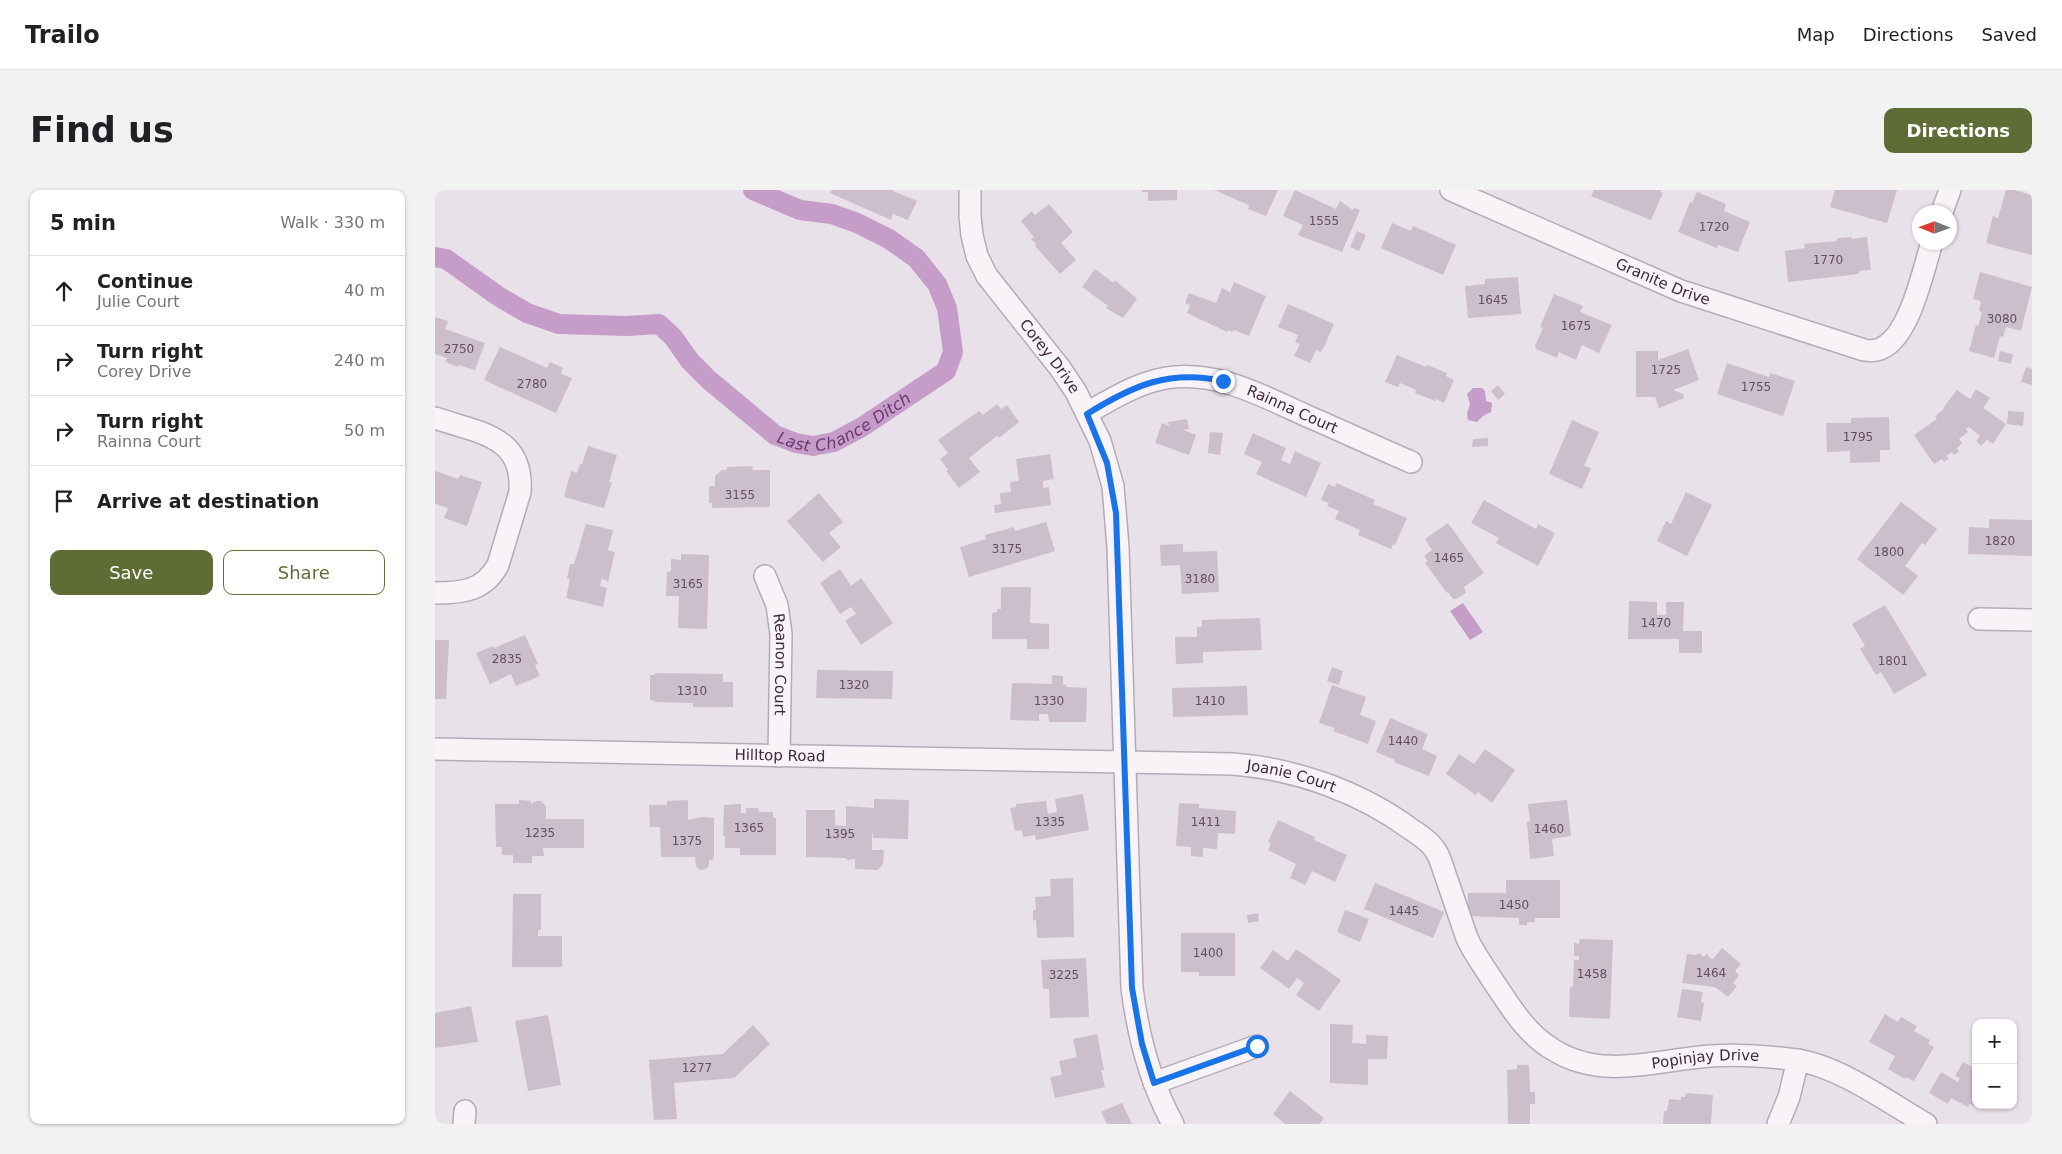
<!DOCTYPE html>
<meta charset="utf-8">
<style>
:root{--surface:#fff;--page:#f2f2f2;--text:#202124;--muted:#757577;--line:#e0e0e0;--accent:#5e6d35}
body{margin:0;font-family:"DejaVu Sans",sans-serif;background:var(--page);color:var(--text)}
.controls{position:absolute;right:15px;bottom:15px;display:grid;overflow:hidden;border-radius:10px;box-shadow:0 1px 4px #0004}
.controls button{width:45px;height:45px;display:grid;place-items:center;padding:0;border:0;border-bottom:1px solid var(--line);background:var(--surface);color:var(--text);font:25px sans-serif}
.compass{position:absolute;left:1477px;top:15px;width:45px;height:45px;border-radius:50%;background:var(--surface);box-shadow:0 1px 4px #0004;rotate:271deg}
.stop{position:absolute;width:15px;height:15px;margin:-11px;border:4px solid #1a73e8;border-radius:50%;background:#fff}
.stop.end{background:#1a73e8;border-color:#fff;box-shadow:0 1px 5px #0008}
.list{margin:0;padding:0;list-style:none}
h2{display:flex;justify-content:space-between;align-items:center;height:65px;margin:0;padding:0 20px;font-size:21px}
h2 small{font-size:16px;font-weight:400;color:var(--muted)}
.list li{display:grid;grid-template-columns:32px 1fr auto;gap:15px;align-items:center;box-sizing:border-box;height:70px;padding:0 20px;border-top:1px solid var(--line)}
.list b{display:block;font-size:19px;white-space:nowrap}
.list p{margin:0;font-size:16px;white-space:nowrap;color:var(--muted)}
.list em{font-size:16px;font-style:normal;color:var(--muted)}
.actions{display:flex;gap:10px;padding:15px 20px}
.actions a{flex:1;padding:11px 0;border:1px solid var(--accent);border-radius:10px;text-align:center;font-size:18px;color:var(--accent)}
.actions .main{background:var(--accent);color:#fff}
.icon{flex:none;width:28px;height:28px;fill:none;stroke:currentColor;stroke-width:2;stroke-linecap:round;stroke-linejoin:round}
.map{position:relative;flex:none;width:1597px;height:934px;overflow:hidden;border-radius:10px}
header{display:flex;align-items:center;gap:30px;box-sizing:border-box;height:70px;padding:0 25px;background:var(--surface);border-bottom:1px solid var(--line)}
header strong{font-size:24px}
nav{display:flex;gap:28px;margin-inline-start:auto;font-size:18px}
.intro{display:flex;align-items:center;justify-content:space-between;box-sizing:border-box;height:120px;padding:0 30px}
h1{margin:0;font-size:35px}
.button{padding:12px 22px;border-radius:10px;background:var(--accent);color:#fff;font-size:18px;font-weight:700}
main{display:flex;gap:30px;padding:0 30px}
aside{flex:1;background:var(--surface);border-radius:10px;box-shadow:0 1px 4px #0004}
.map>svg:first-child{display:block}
</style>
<header>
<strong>Trailo</strong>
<nav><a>Map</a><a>Directions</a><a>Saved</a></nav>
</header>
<div class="intro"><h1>Find us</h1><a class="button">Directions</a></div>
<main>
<aside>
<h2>5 min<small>Walk · 330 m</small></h2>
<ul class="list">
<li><svg class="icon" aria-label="ahead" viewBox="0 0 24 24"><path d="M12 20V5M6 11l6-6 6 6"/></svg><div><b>Continue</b><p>Julie Court</p></div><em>40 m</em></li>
<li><svg class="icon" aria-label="right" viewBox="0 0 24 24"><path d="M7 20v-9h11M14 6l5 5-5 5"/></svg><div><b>Turn right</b><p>Corey Drive</p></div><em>240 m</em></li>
<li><svg class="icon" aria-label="right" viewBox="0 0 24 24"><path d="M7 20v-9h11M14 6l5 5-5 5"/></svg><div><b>Turn right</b><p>Rainna Court</p></div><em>50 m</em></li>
<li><svg class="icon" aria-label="arrive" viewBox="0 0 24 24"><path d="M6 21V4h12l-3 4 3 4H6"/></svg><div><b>Arrive at destination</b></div></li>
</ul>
<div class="actions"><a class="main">Save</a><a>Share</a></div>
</aside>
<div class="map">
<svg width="1597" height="934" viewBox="0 0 1597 934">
<rect width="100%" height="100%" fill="#e9e1e9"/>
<!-- water -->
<path fill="#c59dc8" d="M 1038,198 L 1047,198 L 1050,201 L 1051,211 L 1057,213 L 1056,222 L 1048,226 L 1042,232 L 1033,230 L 1032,224 L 1035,214 L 1032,204 Z
M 1028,413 L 1048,442 L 1035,450 L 1015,421 Z"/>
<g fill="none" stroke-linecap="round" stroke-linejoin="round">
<!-- canal -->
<path stroke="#c59dc8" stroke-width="20" id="s1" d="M 0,67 L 11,69 L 63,106 L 92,123 L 124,134 L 192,136 L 224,134 L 238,147 L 255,171 L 274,190 L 340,245 L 361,253 L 378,256 L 399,252 L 427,237 L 511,181 L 518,162 L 512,118 L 502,94 L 481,68 L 454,49 L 422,33 L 397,24 L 365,20 L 318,0"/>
</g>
<!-- building -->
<path fill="#ccbecb" d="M 397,0 L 456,0 L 482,11 L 473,30 L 458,24 L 456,30 L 395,3 Z
M 707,0 L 742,0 L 742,10 L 713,11 L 713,2 L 707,2 Z
M 779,0 L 843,0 L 831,26 L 813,19 L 814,15 Z
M 860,0 L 901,19 L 905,11 L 918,20 L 919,18 L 925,20 L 907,62 L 863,45 L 868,35 L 848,26 Z
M 1159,0 L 1226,0 L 1225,2 L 1228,3 L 1216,30 L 1156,6 Z
M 1400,0 L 1462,0 L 1452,33 L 1395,17 Z
M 1571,0 L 1579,0 L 1597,5 L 1597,65 L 1551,53 L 1558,26 L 1563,28 Z
M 1262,2 L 1291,14 L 1289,21 L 1315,32 L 1303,62 L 1283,55 L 1282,58 L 1243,42 L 1255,12 L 1257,13 Z
M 614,14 L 638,42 L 626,53 L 641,70 L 625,84 L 600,56 L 601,54 L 596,49 L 599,47 L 586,31 L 597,21 L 600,25 Z
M 957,33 L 976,41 L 978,36 L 1021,55 L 1008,85 L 946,58 Z
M 922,41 L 931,45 L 924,61 L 915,57 Z
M 1416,47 L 1417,49 L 1432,47 L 1436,80 L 1424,81 L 1424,84 L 1353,92 L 1350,61 L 1370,58 L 1369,54 L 1402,51 L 1402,48 Z
M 660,79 L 679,93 L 680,90 L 702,109 L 688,128 L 671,118 L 673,116 L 647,97 Z
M 1545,82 L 1597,97 L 1586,141 L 1571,137 L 1568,147 L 1565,146 L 1559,168 L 1534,161 L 1541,135 L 1543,136 L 1547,122 L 1544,121 L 1546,111 L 1538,109 Z
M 1083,87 L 1086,124 L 1033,128 L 1030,96 L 1050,94 L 1050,89 Z
M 799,92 L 831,106 L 814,146 L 799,140 L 798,142 L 793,140 L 792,142 L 752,123 L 755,115 L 750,113 L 754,103 L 781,113 L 787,98 L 795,102 Z
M 1119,104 L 1148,116 L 1145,122 L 1177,135 L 1164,163 L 1147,155 L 1141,170 L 1124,162 L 1122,168 L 1101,159 L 1100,156 L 1108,138 L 1105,137 Z
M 853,114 L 899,134 L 889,157 L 886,162 L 881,160 L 875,173 L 859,166 L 865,154 L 860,152 L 863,145 L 843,137 Z
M 0,127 L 13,131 L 10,139 L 50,153 L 40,180 L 24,175 L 23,177 L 10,172 L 12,168 L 0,164 Z
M 65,157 L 112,178 L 115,172 L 128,178 L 126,184 L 137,188 L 121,223 L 49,190 Z
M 1253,159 L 1264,190 L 1238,200 L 1248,204 L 1249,208 L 1224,218 L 1220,207 L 1201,207 L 1201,161 L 1223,161 L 1223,170 Z
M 1565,161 L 1578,164 L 1576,174 L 1563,171 Z
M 962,165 L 991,177 L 992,175 L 1012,183 L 1011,186 L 1019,190 L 1009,213 L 1001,209 L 1000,211 L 980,203 L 981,200 L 965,193 L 963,197 L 950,192 Z
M 1292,173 L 1334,187 L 1335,183 L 1360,191 L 1348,226 L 1282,204 Z
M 1591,177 L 1597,179 L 1597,195 L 1586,192 Z
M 1063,195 L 1070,204 L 1063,210 L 1056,201 Z
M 1541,199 L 1555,208 L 1548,218 L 1571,234 L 1558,254 L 1552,250 L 1546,256 L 1541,251 L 1545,246 L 1534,237 L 1531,239 L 1533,242 L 1524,249 L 1527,253 L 1522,258 L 1524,262 L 1519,265 L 1517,262 L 1511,266 L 1514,269 L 1509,272 L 1507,269 L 1499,274 L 1479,245 L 1502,229 L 1500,226 L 1509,219 L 1508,218 L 1522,200 L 1535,209 Z
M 562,214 L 566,219 L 572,215 L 584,232 L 564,248 L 562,246 L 534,268 L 545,282 L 524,298 L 511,281 L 513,280 L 505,269 L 513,263 L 503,250 L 544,221 L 548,225 Z
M 1573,221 L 1589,222 L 1588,236 L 1572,234 Z
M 1454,227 L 1455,260 L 1445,260 L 1445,272 L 1415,273 L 1415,261 L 1392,262 L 1391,233 L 1416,233 L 1416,228 Z
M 752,229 L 754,239 L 748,240 L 761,245 L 754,265 L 720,253 L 727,233 L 734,236 L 733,232 Z
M 1137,230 L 1164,242 L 1149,276 L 1156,278 L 1147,299 L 1114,284 Z
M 775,242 L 788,243 L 785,265 L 773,263 Z
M 818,243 L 851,258 L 846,270 L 855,274 L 860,261 L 886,273 L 871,307 L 821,284 L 827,272 L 809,264 Z
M 1053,248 L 1053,256 L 1037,257 L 1038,249 Z
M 153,256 L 182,265 L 174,292 L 177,292 L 169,318 L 129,307 L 136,281 L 142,283 L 145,274 L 147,274 Z
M 615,264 L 619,289 L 608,291 L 608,298 L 614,297 L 616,315 L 560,323 L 559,315 L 566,314 L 565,303 L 576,302 L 575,292 L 584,291 L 581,269 Z
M 318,276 L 317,280 L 335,280 L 335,317 L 277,318 L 277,313 L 274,313 L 274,296 L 280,296 L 280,286 L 287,280 L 292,280 L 292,277 Z
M 0,281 L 23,289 L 25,285 L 47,292 L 32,336 L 9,328 L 13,318 L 0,314 Z
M 901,293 L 940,310 L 938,314 L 972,328 L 960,355 L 958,354 L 956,359 L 923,345 L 925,340 L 900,329 L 904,321 L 892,316 L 894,313 L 886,310 L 893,294 L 900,297 Z
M 1251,302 L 1277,315 L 1252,366 L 1222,351 L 1231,331 L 1236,334 Z
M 384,303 L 408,332 L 394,343 L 406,357 L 388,372 L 352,331 Z
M 1049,310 L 1101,339 L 1103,334 L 1120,343 L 1103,376 L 1061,353 L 1064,348 L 1036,333 Z
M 1466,312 L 1502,339 L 1490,355 L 1487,353 L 1470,376 L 1483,386 L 1468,405 L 1422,369 Z
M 1554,329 L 1597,330 L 1597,366 L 1533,364 L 1534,337 L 1554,338 Z
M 611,332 L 620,361 L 534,387 L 525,357 L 551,349 L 550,345 L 579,337 L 580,341 Z
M 1013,333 L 1049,383 L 1029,397 L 1031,403 L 1021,409 L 1018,409 L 1013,402 L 1012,403 L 990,373 L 993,371 L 989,366 L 997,360 L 990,349 Z
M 151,334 L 178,340 L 173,360 L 180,362 L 173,392 L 167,388 L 165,396 L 172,398 L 168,417 L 131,408 L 135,389 L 132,388 L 135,374 L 139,374 Z
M 748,354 L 748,362 L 782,361 L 784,402 L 747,404 L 745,375 L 726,376 L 725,355 Z
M 246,364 L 274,365 L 272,439 L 243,438 L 244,406 L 231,406 L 232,382 L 236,381 L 236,369 L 246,370 Z
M 405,379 L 416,396 L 426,388 L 458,433 L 426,455 L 410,431 L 421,424 L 416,417 L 405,424 L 385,393 Z
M 566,397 L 596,397 L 595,433 L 614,434 L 614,459 L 592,459 L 592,449 L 557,449 L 557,423 L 562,422 L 562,419 L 566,419 Z
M 1194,411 L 1222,412 L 1222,425 L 1231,425 L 1231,412 L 1249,412 L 1248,441 L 1267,441 L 1267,463 L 1244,463 L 1244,449 L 1193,449 Z
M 1450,415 L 1492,485 L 1459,504 L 1446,482 L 1441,485 L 1425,459 L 1430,456 L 1417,434 Z
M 825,428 L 827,460 L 768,462 L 768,473 L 741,474 L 740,447 L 762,447 L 762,437 L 767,437 L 767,430 Z
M 90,445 L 103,474 L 100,475 L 105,486 L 81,496 L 76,484 L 55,494 L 41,463 L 58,456 L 59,458 Z
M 0,450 L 14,450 L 11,509 L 0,509 Z
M 897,477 L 908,481 L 904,495 L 892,491 Z
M 382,480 L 458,481 L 457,509 L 381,508 Z
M 220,483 L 288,484 L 288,492 L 298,492 L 298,517 L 258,517 L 258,513 L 220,512 L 220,511 L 215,510 L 215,485 L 220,485 Z
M 617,485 L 628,486 L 628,495 L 631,495 L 631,497 L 652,498 L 651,532 L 614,532 L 613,524 L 604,524 L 604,531 L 575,530 L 577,493 L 617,494 Z
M 897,495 L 931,507 L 925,525 L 941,531 L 933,554 L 898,541 L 900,538 L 884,533 Z
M 812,496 L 813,525 L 738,527 L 737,498 Z
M 955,528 L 993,544 L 987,559 L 1002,566 L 994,586 L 959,572 L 960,570 L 941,562 Z
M 1050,559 L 1080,580 L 1057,613 L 1043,602 L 1041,605 L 1011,584 L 1024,564 L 1039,574 Z
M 648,604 L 654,640 L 601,650 L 600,645 L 588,647 L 587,640 L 580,641 L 575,618 L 581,617 L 581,614 L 611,611 L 613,624 L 622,622 L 620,609 Z
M 439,609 L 474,610 L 473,649 L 438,648 L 437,639 L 437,660 L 449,660 L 448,674 L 443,680 L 420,679 L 420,669 L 413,670 L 410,668 L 371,667 L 371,620 L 400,620 L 400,635 L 411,636 L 411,616 L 439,618 Z
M 84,610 L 96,611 L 96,614 L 101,611 L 106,611 L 111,616 L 111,629 L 149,629 L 149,658 L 108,658 L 109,666 L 97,666 L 97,673 L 78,673 L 78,665 L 67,665 L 67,657 L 61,657 L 60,614 L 84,614 Z
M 253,610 L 253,630 L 267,627 L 279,628 L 279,665 L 278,670 L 274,670 L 274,676 L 271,679 L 265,680 L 261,676 L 260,667 L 226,667 L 225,637 L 215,637 L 214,615 L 232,615 L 232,611 Z
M 1132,610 L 1136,646 L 1117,649 L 1119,666 L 1095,669 L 1092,632 L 1095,631 L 1093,614 Z
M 744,613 L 764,614 L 764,618 L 801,621 L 800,644 L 783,643 L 782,659 L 768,658 L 768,667 L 756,666 L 756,657 L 741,656 Z
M 306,614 L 306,623 L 311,623 L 311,618 L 323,618 L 324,622 L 338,622 L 338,628 L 341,628 L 341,665 L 305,665 L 305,658 L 290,658 L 290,646 L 288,646 L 289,615 Z
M 843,630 L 880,647 L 879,650 L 912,665 L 900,692 L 877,681 L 870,695 L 855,688 L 861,674 L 833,660 L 836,653 L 833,652 Z
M 638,688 L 639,747 L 602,748 L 601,729 L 598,731 L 598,720 L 601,720 L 600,707 L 616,706 L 615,689 Z
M 1071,690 L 1125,690 L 1125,728 L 1100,728 L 1100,732 L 1092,732 L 1092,735 L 1084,735 L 1084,728 L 1033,726 L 1033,703 L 1071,703 Z
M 940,693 L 1009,722 L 998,748 L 929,719 Z
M 78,704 L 106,704 L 106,740 L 103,740 L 103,746 L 127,746 L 127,777 L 77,777 Z
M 910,720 L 934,729 L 925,752 L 902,742 Z
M 823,723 L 824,731 L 813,733 L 812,725 Z
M 746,743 L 800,743 L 800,786 L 764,786 L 764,782 L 746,782 Z
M 1145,749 L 1178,750 L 1175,829 L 1134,827 L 1135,797 L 1138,797 L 1139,770 L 1144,770 L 1144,766 L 1139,766 L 1139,753 L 1144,754 Z
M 1287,758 L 1306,774 L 1300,781 L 1304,785 L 1298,793 L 1302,796 L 1293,807 L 1280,797 L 1247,793 L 1252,764 L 1261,765 L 1265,763 L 1268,767 L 1272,764 L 1275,768 L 1278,769 Z
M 861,759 L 906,790 L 884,821 L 861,805 L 869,793 L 862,788 L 854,799 L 825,778 L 838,760 L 853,771 Z
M 651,768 L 654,827 L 615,828 L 614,799 L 608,799 L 606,770 Z
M 1247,799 L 1268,802 L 1266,812 L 1269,813 L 1266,831 L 1242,827 Z
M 36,816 L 43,852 L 0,858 L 0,823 Z
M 1450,824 L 1463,832 L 1466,827 L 1482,836 L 1479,841 L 1495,850 L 1493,854 L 1499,857 L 1479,891 L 1471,887 L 1470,889 L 1453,879 L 1460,866 L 1434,852 Z
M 113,825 L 126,895 L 93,901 L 80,831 Z
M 895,834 L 918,835 L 917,853 L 931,854 L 931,845 L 953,846 L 952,869 L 933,869 L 933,895 L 895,893 Z
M 318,835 L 335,854 L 299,888 L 239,893 L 242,929 L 219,930 L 214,870 L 288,864 Z
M 662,844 L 669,880 L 666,880 L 670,897 L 620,908 L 615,887 L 627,885 L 624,871 L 642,867 L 638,849 Z
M 1528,872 L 1541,879 L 1541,915 L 1547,915 L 1545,919 L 1535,914 L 1533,917 L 1516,908 L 1513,914 L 1494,903 L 1506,882 L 1523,892 L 1525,888 L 1520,886 Z
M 1082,875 L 1094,875 L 1095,902 L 1100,902 L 1100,914 L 1095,914 L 1095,934 L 1073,934 L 1072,880 L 1082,879 Z
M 855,901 L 889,928 L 884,934 L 850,934 L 838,924 Z
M 1251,903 L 1278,905 L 1276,934 L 1228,934 L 1229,921 L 1232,921 L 1234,909 L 1246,910 L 1246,907 L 1250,907 Z
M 687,913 L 697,934 L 672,934 L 666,922 Z"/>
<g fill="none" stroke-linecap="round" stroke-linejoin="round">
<defs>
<g id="minor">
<path id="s2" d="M 535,0 L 535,26 L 537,45 L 542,66 L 552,86 L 625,178 L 641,202 L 665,251 L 678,296 L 683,357 L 697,798 C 703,845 715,892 738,934"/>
<path id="s3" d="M 1016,0 L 1246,101 L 1429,160 C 1435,161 1442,161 1447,158 C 1475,145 1488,81 1497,52"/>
<path d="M 1507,22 L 1515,0"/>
<path id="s4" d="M 652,223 C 677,209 702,193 731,188 C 782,180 827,206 872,226 C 907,241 941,257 976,272"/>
<path d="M 0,228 C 43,243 89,245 85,302 L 63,375 C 49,401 27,403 0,403"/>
<path id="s5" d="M 330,386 L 342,415 L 346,444 L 344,566"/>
<path d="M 1544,429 L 1597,430"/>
<path id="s6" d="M 0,559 L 798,574 C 861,579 926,602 977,640 C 986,646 997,653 1002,663 C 1006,670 1008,679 1011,687 C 1018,707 1025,728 1032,748 C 1038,762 1048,775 1056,788 C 1074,814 1089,842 1117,859 C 1167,891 1221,870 1275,866 C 1304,864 1333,866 1361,870 C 1404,876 1453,912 1491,934"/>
<path d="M 719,893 L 822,856"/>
<path d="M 29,934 L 30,921"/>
<path d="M 1343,934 L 1354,907 L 1363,870"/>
</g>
</defs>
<!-- minor casing -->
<use href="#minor" stroke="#b6aab6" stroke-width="24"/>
<!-- minor -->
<use href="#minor" stroke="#f7f3f7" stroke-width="21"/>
</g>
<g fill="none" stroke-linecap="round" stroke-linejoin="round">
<!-- route -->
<path stroke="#1a73e8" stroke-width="6" d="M 788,191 C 734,179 697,196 652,224 L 672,273 L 681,323 L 697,798 L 707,854 L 719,893 L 822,856"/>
</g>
<g text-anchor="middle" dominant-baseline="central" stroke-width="4" stroke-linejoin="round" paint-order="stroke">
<!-- number labels -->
<g font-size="12" fill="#634e62">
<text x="889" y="31">1555</text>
<text x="1279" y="37">1720</text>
<text x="1393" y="70">1770</text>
<text x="1058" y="110">1645</text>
<text x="1567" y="129">3080</text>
<text x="1141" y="136">1675</text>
<text x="24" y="159">2750</text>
<text x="1231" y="180">1725</text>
<text x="97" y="194">2780</text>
<text x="1321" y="197">1755</text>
<text x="1423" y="247">1795</text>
<text x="305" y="305">3155</text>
<text x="1565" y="351">1820</text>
<text x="572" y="359">3175</text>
<text x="1454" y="362">1800</text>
<text x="1014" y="368">1465</text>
<text x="765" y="389">3180</text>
<text x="253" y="394">3165</text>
<text x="1221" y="433">1470</text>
<text x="72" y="469">2835</text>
<text x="1458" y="471">1801</text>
<text x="419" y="495">1320</text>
<text x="257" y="501">1310</text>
<text x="614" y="511">1330</text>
<text x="775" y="511">1410</text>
<text x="968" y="551">1440</text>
<text x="615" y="632">1335</text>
<text x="771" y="632">1411</text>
<text x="314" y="638">1365</text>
<text x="1114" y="639">1460</text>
<text x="105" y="643">1235</text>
<text x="405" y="644">1395</text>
<text x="252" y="651">1375</text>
<text x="1079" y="715">1450</text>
<text x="969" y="721">1445</text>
<text x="773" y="763">1400</text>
<text x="1276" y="783">1464</text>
<text x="1157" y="784">1458</text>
<text x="629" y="785">3225</text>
<text x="262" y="878">1277</text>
</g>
<!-- street labels -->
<g font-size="15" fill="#40293f" stroke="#f6f0f6">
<text stroke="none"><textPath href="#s3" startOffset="231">Granite Drive</textPath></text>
<text stroke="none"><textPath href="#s2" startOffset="191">Corey Drive</textPath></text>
<text stroke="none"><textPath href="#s4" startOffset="219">Rainna Court</textPath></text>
<text stroke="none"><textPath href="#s5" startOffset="91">Reanon Court</textPath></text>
<text stroke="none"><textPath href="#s6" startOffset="345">Hilltop Road</textPath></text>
<text stroke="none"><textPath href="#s6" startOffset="858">Joanie Court</textPath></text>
<text stroke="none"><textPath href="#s6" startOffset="1414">Popinjay Drive</textPath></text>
</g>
<!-- water labels -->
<g font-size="16" font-style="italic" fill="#713573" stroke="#f6f0f6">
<text stroke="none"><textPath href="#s1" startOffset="480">Last Chance Ditch</textPath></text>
</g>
</g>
</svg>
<div class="controls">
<button>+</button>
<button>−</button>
</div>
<svg class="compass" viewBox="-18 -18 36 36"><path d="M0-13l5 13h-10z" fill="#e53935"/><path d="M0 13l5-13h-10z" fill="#757577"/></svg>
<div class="stop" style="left:822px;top:856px"></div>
<div class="stop end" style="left:788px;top:191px"></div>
</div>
</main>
